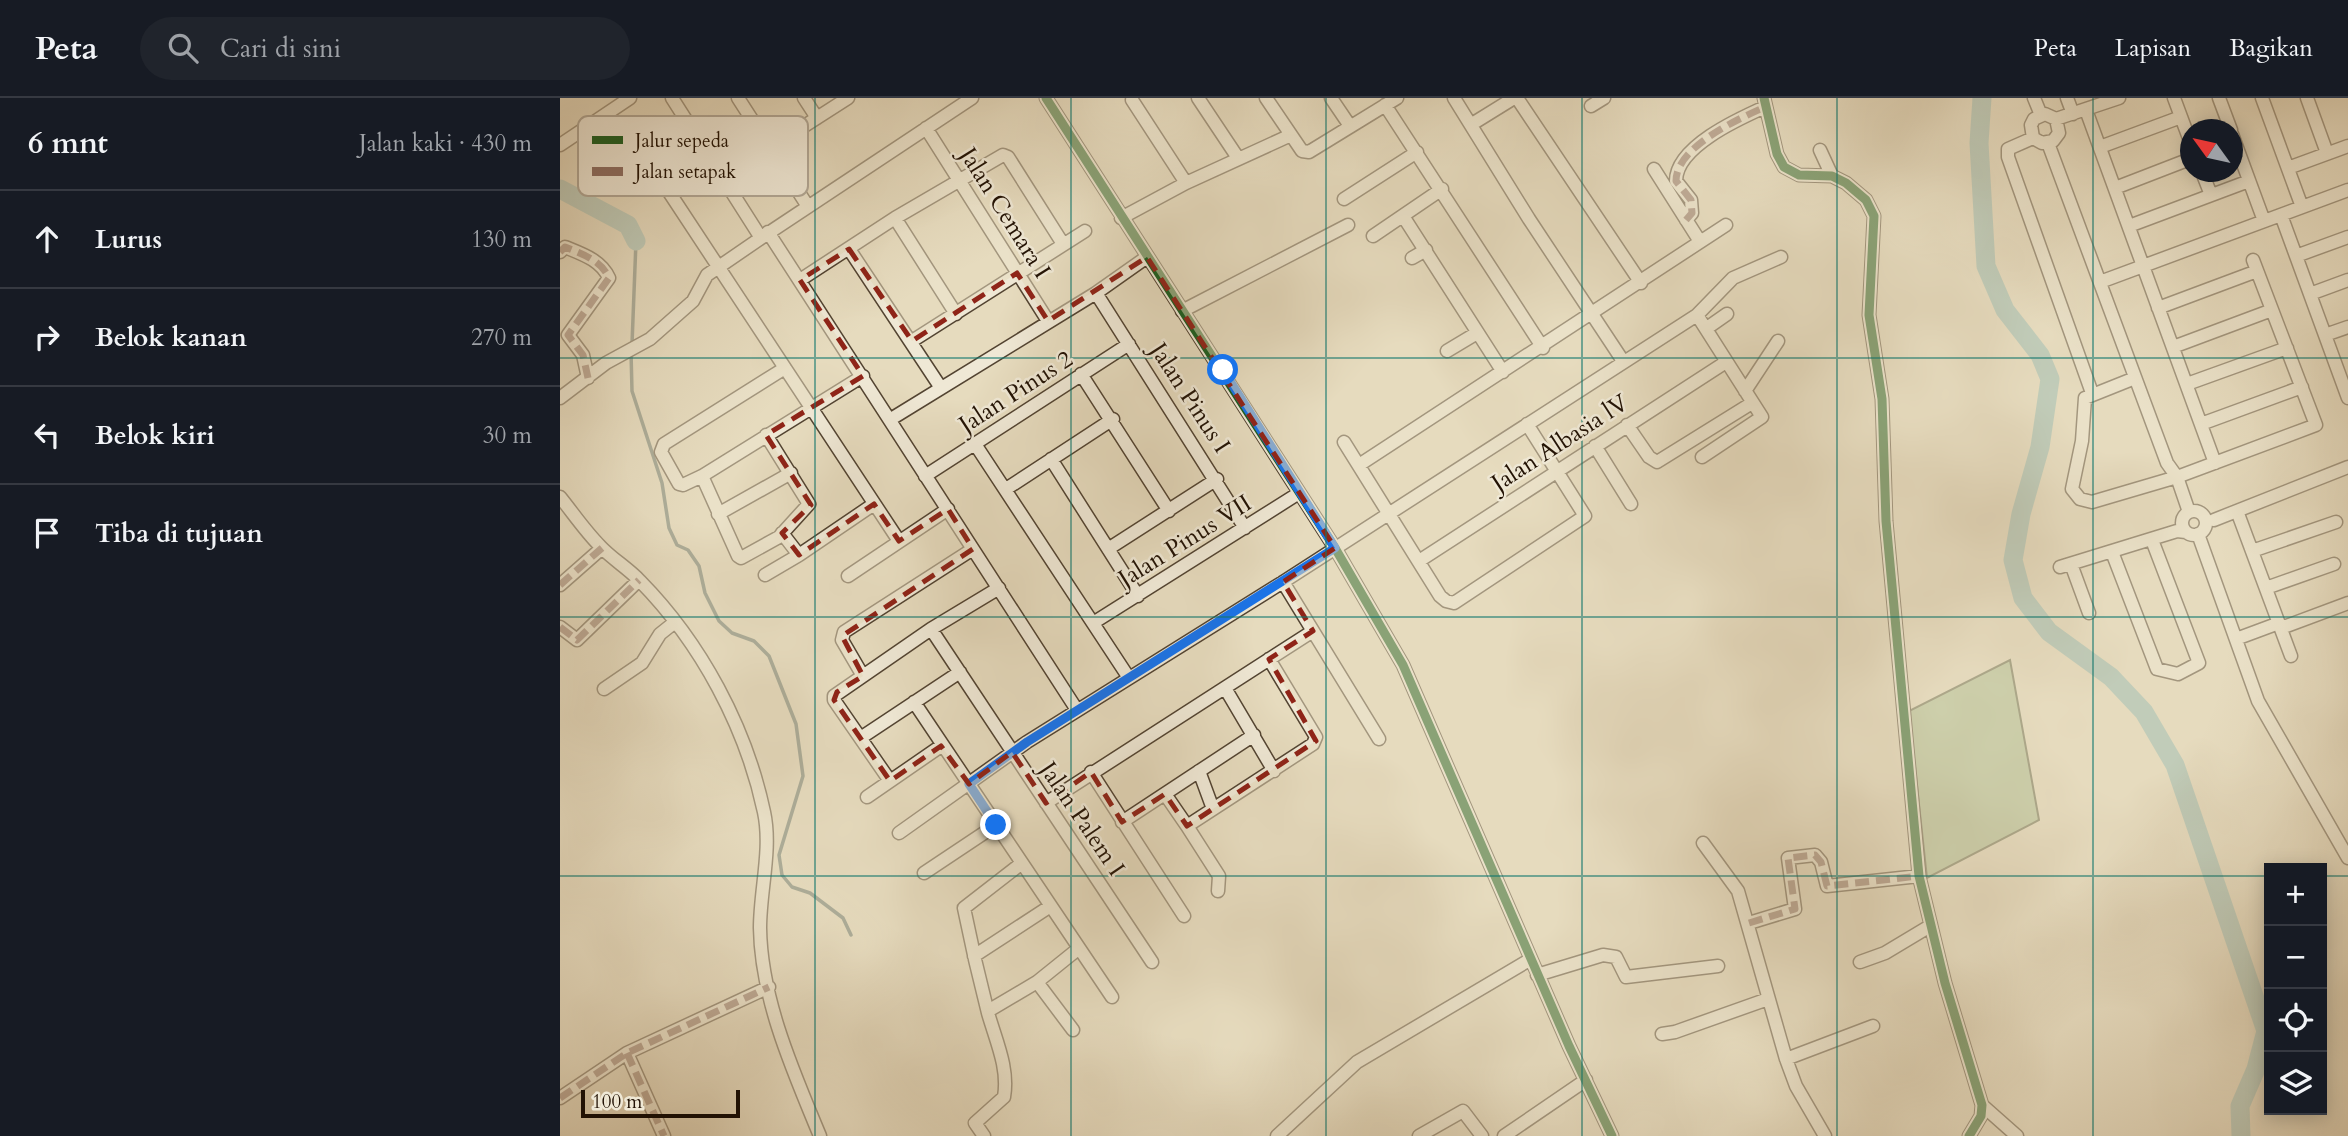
<!DOCTYPE html>
<html lang="id">
<meta charset="utf-8">
<style>
:root{--surface:#171b24;--page:#20242c;--text:#f1f3f6;--muted:#9ea1a6;--line:#363941}
body{margin:0;font-family:Cardo,serif;background:var(--page);color:var(--text)}
.controls{position:absolute;right:21px;bottom:21px;display:grid;overflow:hidden;border-radius:0px;box-shadow:0 4px 18px #0003}
.controls button{width:63px;height:63px;display:grid;place-items:center;padding:0;border:0;border-bottom:2px solid var(--line);background:var(--surface);color:var(--text);font:35px sans-serif}
.compass{position:absolute;left:1620px;top:21px;width:63px;height:63px;border-radius:50%;background:var(--surface);box-shadow:0 4px 18px #0003;rotate:303deg}
.scale{position:absolute;left:21px;bottom:18px;width:159px;box-sizing:border-box;padding-left:7px;border:4px solid #221204;border-top:0;font-size:19px;line-height:24px;white-space:nowrap;color:#221204;-webkit-text-stroke:5px #efe8d5;paint-order:stroke}
.stop{position:absolute;width:21px;height:21px;margin:-16px;border:5px solid #1a73e8;border-radius:50%;background:#fff}
.stop.end{background:#1a73e8;border-color:#fff;box-shadow:0 2px 7px #0008}
.list{margin:0;padding:0;list-style:none}
h2{display:flex;justify-content:space-between;align-items:center;height:91px;margin:0;padding:0 28px;font-size:30px}
h2 small{font-size:23px;font-weight:400;color:var(--muted)}
.list li{display:grid;grid-template-columns:46px 1fr auto;gap:21px;align-items:center;box-sizing:border-box;height:98px;padding:0 28px;border-top:2px solid var(--line)}
.list b{display:block;font-size:26px;white-space:nowrap}
.list em{font-size:23px;font-style:normal;color:var(--muted)}
.icon{flex:none;width:38px;height:38px;fill:none;stroke:currentColor;stroke-width:2;stroke-linecap:round;stroke-linejoin:round}
.map{position:relative;flex:none;width:1788px;height:1038px;overflow:hidden}
header{display:flex;align-items:center;gap:42px;box-sizing:border-box;height:98px;padding:0 35px;background:var(--surface);border-bottom:2px solid var(--line)}
header strong{font-size:33px}
nav{display:flex;gap:38px;margin-inline-start:auto;font-size:24px}
.search{width:490px;height:63px;background:var(--page);display:flex;align-items:center;gap:18px;box-sizing:border-box;padding:0 24px;border-radius:38px;color:var(--muted);font-size:26px}
main{display:flex}
aside{flex:1;background:var(--surface)}
.map>svg:first-child{display:block}
</style>
<header>
<strong>Peta</strong>
<div class="search"><svg class="icon" aria-label="search" viewBox="0 0 24 24"><circle cx="10" cy="10" r="6"/><path d="M15 15l6 6"/></svg>Cari di sini</div>
<nav><a>Peta</a><a>Lapisan</a><a>Bagikan</a></nav>
</header>
<main>
<aside>
<h2>6 mnt<small>Jalan kaki · 430 m</small></h2>
<ul class="list">
<li><svg class="icon" aria-label="ahead" viewBox="0 0 24 24"><path d="M12 20V5M6 11l6-6 6 6"/></svg><div><b>Lurus</b></div><em>130 m</em></li>
<li><svg class="icon" aria-label="right" viewBox="0 0 24 24"><path d="M7 20v-9h11M14 6l5 5-5 5"/></svg><div><b>Belok kanan</b></div><em>270 m</em></li>
<li><svg class="icon" aria-label="left" viewBox="0 0 24 24"><path d="M17 20v-9H6M10 6l-5 5 5 5"/></svg><div><b>Belok kiri</b></div><em>30 m</em></li>
<li><svg class="icon" aria-label="arrive" viewBox="0 0 24 24"><path d="M6 21V4h12l-3 4 3 4H6"/></svg><div><b>Tiba di tujuan</b></div></li>
</ul>
</aside>
<div class="map">
<svg width="1788" height="1038" viewBox="0 0 1788 1038">
<rect width="100%" height="100%" fill="#e6dbbe"/>
<filter id="stains"><feTurbulence type="fractalNoise" baseFrequency=".00286" numOctaves="4"/><feColorMatrix values="0 0 0 0 .2 0 0 0 0 .09 0 0 0 0 .02 0 0 0 .5 -.17"/></filter>
<radialGradient id="worn" r=".72"><stop offset=".6" stop-color="#630" stop-opacity="0"/><stop offset="1" stop-color="#630" stop-opacity=".3"/></radialGradient>
<!-- green -->
<path fill="#afc196" stroke="#686a4d" stroke-width="2" d="M 1450,562 L 1479,722 L 1367,780 L 1349,613 Z"/>
<g fill="none" stroke-linecap="round" stroke-linejoin="round">
<!-- stream -->
<path stroke="#68776d" stroke-width="3.5" d="M 72,246 L 76,143
M 71,254 L 72,293 L 102,385 L 109,430 L 117,447 L 128,452 L 139,468 L 145,495 L 159,523 L 172,535 L 194,543 L 209,558 L 236,626 L 243,678 L 219,757 L 222,777 L 232,789 L 250,795 L 283,820 L 291,837"/>
<!-- river -->
<path stroke="#96bbb3" stroke-width="19" d="M 1422,0 L 1419,45 L 1426,168 L 1445,212 L 1480,257 L 1490,281 L 1480,349 L 1461,416 L 1453,462 L 1463,500 L 1489,534 L 1551,579 L 1584,614 L 1615,667 L 1706,933 L 1696,971 L 1680,1008 L 1681,1038
M 0,91 L 68,127 L 76,143"/>
<defs>
<path id="street" d="M 112,0 L 201,140 L 412,0
M 178,0 L 247,107
M 244,0 L 257,20
M 486,0 L 775,450 L 843,567 L 1009,948 L 1052,1038
M 638,0 L 678,60
M 706,0 L 742,53 L 749,54 L 837,0
M 771,0 L 790,28
M 894,0 L 969,121 L 1063,263
M 957,0 L 1081,185
M 1204,0 L 1217,56 L 1224,69 L 1239,77 L 1272,78 L 1286,85 L 1306,102 L 1314,118 L 1309,217 L 1322,301 L 1326,423 L 1359,778 L 1385,885 L 1422,1007 L 1421,1018 L 1409,1038
M 1474,0 L 1481,17
M 1507,0 L 1513,16
M 1614,0 L 1630,43
M 1659,0 L 1671,32
M 1702,0 L 1742,109
M 1747,0 L 1767,55
M 572,2 L 626,85
M 825,7 L 983,250
M 1031,8 L 1044,0
M 1526,12 L 1655,365
M 1496,21 L 1559,0
M 912,26 L 954,0
M 366,30 L 488,223
M 1672,36 L 1704,123
M 1473,40 L 1471,27 L 1474,21 L 1485,16 L 1496,21 L 1499,35 L 1493,43 L 1482,45 L 1473,40 L 1448,51 L 1448,59 L 1532,295
M 1488,45 L 1607,365 L 1617,379 L 1629,414
M 0,47 L 70,0
M 1540,49 L 1621,19
M 210,50 L 288,0
M 1260,52 L 1272,78
M 82,53 L 339,443
M 1728,70 L 1788,48
M 1094,71 L 1139,142
M 1642,74 L 1651,97
M 27,85 L 127,26
M 1555,90 L 1630,61
M 784,101 L 857,54
M 1721,117 L 1788,300
M 843,118 L 943,274
M 335,120 L 396,216
M 561,120 L 626,85 L 731,37
M 1126,122 L 1132,115 L 1131,102 L 1116,83 C 1116,49 1178,21 1205,9
M 1569,128 L 1689,83
M 208,134 L 517,612
M 813,138 L 882,91
M 289,151 L 381,290
M 0,154 L 5,149 C 22,156 41,162 49,180 L 8,237 L 23,257 L 28,280
M 1736,158 L 1788,139
M 852,160 L 866,152
M 240,182 L 335,120 L 443,57 L 448,59 L 503,146
M 1540,184 L 1788,92
M 536,195 L 685,430
M 1750,196 L 1788,182
M 1598,210 L 1697,173
M 622,213 L 788,127
M 1137,217 L 1202,319 L 1142,359
M 1147,230 L 1167,216
M 1765,237 L 1788,229
M 352,243 L 525,133
M 1613,249 L 1712,212
M 887,253 L 917,235
M 225,270 L 104,346 L 101,354 L 119,386 L 123,387 L 142,378 L 303,278
M 521,276 L 609,413
M 1575,280 L 1525,300 L 1522,343 L 1512,391 L 1520,401 L 1532,404 L 1617,379 L 1756,327 L 1693,162
M 1627,286 L 1727,250
M 1185,293 L 1218,243
M 0,300 L 46,265 L 90,241 L 133,203 L 147,177 L 201,140
M 331,321 L 536,195 L 587,159
M 1641,326 L 1742,289
M 1067,327 L 1089,359 L 1097,364 L 1192,305
M 784,344 L 880,498 L 886,503 L 894,505 L 1025,418 L 967,326
M 415,346 L 569,580
M 1035,348 L 1071,406
M 491,361 L 578,498
M 799,367 L 1166,127
M 142,378 L 178,458 L 181,460 L 219,439 L 249,406 L 206,337
M 365,378 L 569,246
M 446,391 L 553,321
M 0,399 C 13,415 25,433 40,448 C 52,461 68,470 80,483 C 141,545 186,629 204,714 C 212,751 200,792 200,830 C 201,901 233,973 260,1038
M 1677,413 L 1731,558
M1622 425a12 12 0 1 1 24 0a12 12 0 1 1-24 0Z
M 158,416 L 231,375
M 1654,422 L 1788,369
M 222,435 L 239,457 L 314,406
M 1638,436 L 1698,603 L 1788,760
M 548,451 L 657,381
M 1692,453 L 1776,424
M 1552,454 L 1597,571 L 1618,576 L 1639,565 L 1592,442
M 859,463 L 1166,264
M 1511,466 L 1529,515
M 1500,469 L 1617,433 L 1626,434
M 205,477 L 239,457
M 288,478 L 388,411
M 723,484 L 819,641
M 0,487 L 42,450
M 1706,490 L 1774,466
M 533,525 L 739,395
M 0,529 L 17,542 L 79,482
M 1721,530 L 1788,505
M 371,531 L 592,864
M 1676,541 L 1719,525
M 303,578 L 282,542 L 284,534 L 413,451
M 665,590 L 714,673
M 44,591 L 82,565 L 100,536 L 115,524
M 354,604 L 552,899
M 302,639 L 400,574
M 639,673 L 653,711
M 531,674 L 624,818
M 330,683 L 274,602 L 274,598 L 371,531 L 439,490
M 605,696 L 627,728 L 753,646 L 756,639 L 709,561
M 307,699 L 381,648
M 486,705 L 753,533
M 562,724 L 694,637
M 627,728 L 659,778 L 658,793
M 339,735 L 467,644 L 723,484 L 1137,217 L 1173,180 L 1221,159
M 1143,745 L 1178,793 L 1226,961 L 1236,988 L 1265,1038
M 364,775 L 436,727
M 1189,825 L 1235,811 L 1228,760 L 1255,757 L 1261,764 L 1267,788 L 1359,778
M 414,858 L 489,809
M 1300,864 L 1325,855 L 1370,828
M 977,877 L 1043,857 L 1056,859 L 1066,879 L 1158,868
M 477,884 L 513,932
M 428,913 L 477,884 L 518,851
M 1102,936 L 1115,934 L 1208,901
M 67,955 L 104,1038
M 1226,961 L 1313,928
M 0,1000 L 67,955 L 209,889
M 1422,1007 L 1457,1038
M 424,1038 L 415,1025 L 444,999 C 449,970 436,943 428,915 C 419,880 411,845 404,810 L 462,765
M 717,1038 L 797,964 L 971,861
M 859,1038 L 903,1013 L 922,1038
M 944,1038 L 1026,982"/>
</defs>
<!-- street casing -->
<use href="#street" stroke="#534432" stroke-width="15"/>
<!-- street -->
<use href="#street" stroke="#efe8d5" stroke-width="12"/>
<!-- quiet -->
<path stroke="#8d6e63" stroke-width="7" stroke-dasharray="14 7" stroke-linecap="butt" d="M 1126,122 L 1132,115 L 1131,102 L 1116,83 C 1116,49 1178,21 1205,9
M 0,154 L 5,149 C 22,156 41,162 49,180 L 8,237 L 23,257 L 28,280
M 0,487 L 42,450
M 0,529 L 17,542 L 79,482
M 1189,825 L 1235,811 L 1228,760 L 1255,757 L 1261,764 L 1267,788 L 1359,778
M 67,955 L 104,1038
M 0,1000 L 67,955 L 209,889"/>
<defs>
<path id="cycleway" d="M 486,0 L 775,450 L 843,567 L 1009,948 L 1052,1038
M 1204,0 L 1217,56 L 1224,69 L 1239,77 L 1272,78 L 1286,85 L 1306,102 L 1314,118 L 1309,217 L 1322,301 L 1326,423 L 1359,778 L 1385,885 L 1422,1007 L 1421,1018 L 1409,1038"/>
</defs>
<!-- cycleway casing -->
<use href="#cycleway" stroke="#efe8d5" stroke-width="13"/>
<!-- cycleway -->
<use href="#cycleway" stroke="#1b5e20" stroke-width="9"/>
</g>
<g fill="none" stroke-linecap="round" stroke-linejoin="round">
<!-- route -->
<path stroke="#1a73e8" stroke-width="9" d="M 436,727 L 409,686 L 467,644 L 775,450 L 663,272"/>
</g>
<!-- marked area -->
<path d="M0 0H1788V1038H0ZM 289,151 L 352,243 L 457,175 L 488,223 L 587,159 L 775,450 L 723,484 L 753,533 L 709,561 L 756,643 L 627,728 L 605,696 L 562,724 L 531,674 L 486,705 L 452,654 L 409,686 L 381,648 L 330,683 L 274,602 L 277,594 L 303,578 L 282,538 L 413,451 L 388,411 L 339,443 L 314,406 L 239,457 L 222,435 L 251,407 L 206,337 L 303,278 L 240,182 Z" fill="#e6dbbe" fill-opacity=".55" fill-rule="evenodd"/>
<path fill="none" stroke="#8f2418" stroke-width="5" stroke-dasharray="14 9" stroke-linejoin="round" d="M 289,151 L 352,243 L 457,175 L 488,223 L 587,159 L 775,450 L 723,484 L 753,533 L 709,561 L 756,643 L 627,728 L 605,696 L 562,724 L 531,674 L 486,705 L 452,654 L 409,686 L 381,648 L 330,683 L 274,602 L 277,594 L 303,578 L 282,538 L 413,451 L 388,411 L 339,443 L 314,406 L 239,457 L 222,435 L 251,407 L 206,337 L 303,278 L 240,182 Z"/>
<!-- grid -->
<path fill="none" stroke="#0f766e" stroke-width="2" stroke-opacity="0.55" d="M 255,0 L 255,1038M 511,0 L 511,1038M 766,0 L 766,1038M 1022,0 L 1022,1038M 1277,0 L 1277,1038M 1533,0 L 1533,1038M 0,260 L 1788,260M 0,519 L 1788,519M 0,778 L 1709,778M 1762,778 L 1788,778"/>
<g text-anchor="middle" dominant-baseline="central" stroke-width="5" stroke-linejoin="round" paint-order="stroke">
<!-- street labels -->
<g font-size="24" fill="#221204" stroke="#efe8d5">
<text transform="translate(445 115) rotate(58)">Jalan Cemara I</text>
<text transform="translate(456 294) rotate(-33)">Jalan Pinus 2</text>
<text transform="translate(630 300) rotate(57)">Jalan Pinus I</text>
<text transform="translate(1000 345) rotate(-33)">Jalan Albasia lV</text>
<text transform="translate(625 443) rotate(-32)">Jalan Pinus VII</text>
<text transform="translate(522 721) rotate(56)">Jalan Palem I</text>
</g>
</g>
<!-- legend -->
<rect x="18" y="18" width="230" height="80" rx="10" fill="#efe8d5" stroke="#b2a896" stroke-width="2"/>
<rect x="32" y="38" width="31" height="8" fill="#1b5e20"/>
<rect x="32" y="69" width="31" height="9" fill="#8d6e63"/>
<g font-size="19" fill="#221204">
<text x="75" y="49">Jalur sepeda</text>
<text x="75" y="80">Jalan setapak</text>
</g>
<rect width="100%" height="100%" filter="url(#stains)"/>
<rect width="100%" height="100%" fill="url(#worn)"/>
</svg>
<div class="controls">
<button>+</button>
<button>−</button>
<button><svg class="icon" aria-label="locate" viewBox="0 0 24 24"><circle cx="12" cy="12" r="6"/><path d="M12 2v4M12 18v4M2 12h4M18 12h4"/></svg></button>
<button><svg class="icon" aria-label="layers" viewBox="0 0 24 24"><path d="M12 4l9 5-9 5-9-5zM3 14l9 5 9-5"/></svg></button>
</div>
<svg class="compass" viewBox="-18 -18 36 36"><path d="M0-13l5 13h-10z" fill="#e53935"/><path d="M0 13l5-13h-10z" fill="#9ea1a6"/></svg>
<div class="scale">100 m</div>
<div class="stop" style="left:663px;top:272px"></div>
<div class="stop end" style="left:436px;top:727px"></div>
</div>
</main>
